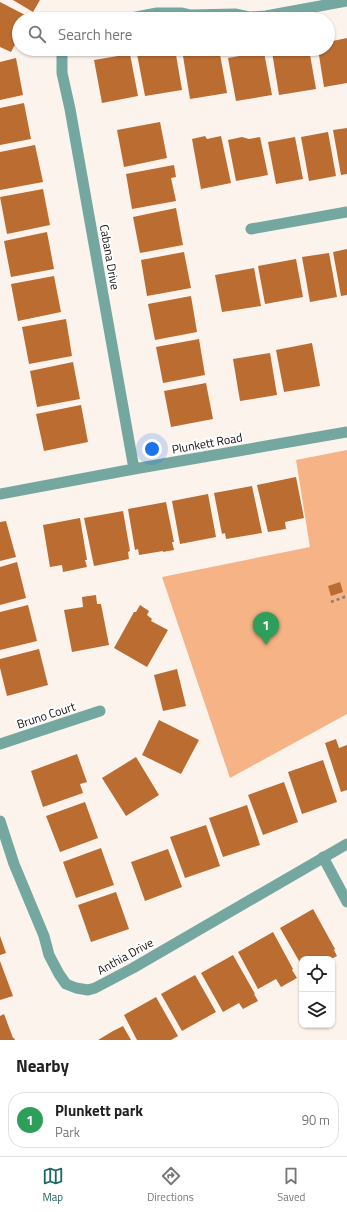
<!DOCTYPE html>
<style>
:root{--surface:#fff;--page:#f6f6f6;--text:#222;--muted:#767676;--line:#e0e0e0;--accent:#1e6861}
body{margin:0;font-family:"Titillium Web",sans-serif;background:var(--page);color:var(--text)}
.controls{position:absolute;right:12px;bottom:12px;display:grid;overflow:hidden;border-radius:8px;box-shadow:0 1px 3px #0004}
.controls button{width:36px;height:36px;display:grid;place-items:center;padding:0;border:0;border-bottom:1px solid var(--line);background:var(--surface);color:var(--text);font:20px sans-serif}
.you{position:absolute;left:152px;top:449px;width:14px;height:14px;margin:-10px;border:3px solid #fff;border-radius:50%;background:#1a73e8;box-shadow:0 0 0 6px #1a73e833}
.badge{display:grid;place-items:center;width:26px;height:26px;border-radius:50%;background:var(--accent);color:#fff;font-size:13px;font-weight:700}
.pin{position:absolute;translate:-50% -33px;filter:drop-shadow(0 1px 2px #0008)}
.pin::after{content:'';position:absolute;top:21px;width:14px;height:12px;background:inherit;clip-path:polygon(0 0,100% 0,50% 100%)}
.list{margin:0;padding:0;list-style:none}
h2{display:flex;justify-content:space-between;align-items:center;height:52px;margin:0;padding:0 16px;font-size:17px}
h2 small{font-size:13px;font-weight:400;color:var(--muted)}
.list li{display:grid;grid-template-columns:26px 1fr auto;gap:12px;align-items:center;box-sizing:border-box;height:56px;margin:0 8px 8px;padding:0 8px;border:1px solid var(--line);border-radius:16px}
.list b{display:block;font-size:15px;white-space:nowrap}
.list p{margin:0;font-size:13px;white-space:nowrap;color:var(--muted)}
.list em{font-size:13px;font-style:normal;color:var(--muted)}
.icon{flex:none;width:22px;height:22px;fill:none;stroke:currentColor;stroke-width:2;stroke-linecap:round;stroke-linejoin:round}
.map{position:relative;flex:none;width:347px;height:1040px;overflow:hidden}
.search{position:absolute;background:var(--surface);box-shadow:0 1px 3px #0004;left:12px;right:12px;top:12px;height:44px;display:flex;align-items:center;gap:10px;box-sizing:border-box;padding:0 14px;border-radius:22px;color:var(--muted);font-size:15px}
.sheet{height:116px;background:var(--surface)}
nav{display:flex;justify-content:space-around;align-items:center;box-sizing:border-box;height:56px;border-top:1px solid var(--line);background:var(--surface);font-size:11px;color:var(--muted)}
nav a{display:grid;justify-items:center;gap:2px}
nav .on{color:var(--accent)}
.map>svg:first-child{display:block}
</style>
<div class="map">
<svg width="347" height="1040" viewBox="0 0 347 1040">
<rect width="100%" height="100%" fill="#fdf3ed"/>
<!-- park -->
<path fill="#f6b386" d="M 347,450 L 347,714 L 230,778 L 162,577 L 310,547 L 296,460 Z"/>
<!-- building -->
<path fill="#ba6c31" d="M 13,0 L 40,0 L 33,12 Z
M 0,2 L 29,17 L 28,19 L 19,19 L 19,37 L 11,52 L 0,47 Z
M 347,38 L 347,83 L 324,87 L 318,49 L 328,49 L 328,42 Z
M 167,49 L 175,49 L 182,90 L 145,96 L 137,54 Z
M 219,49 L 227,93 L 190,99 L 183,56 Z
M 290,49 L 309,49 L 316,89 L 279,95 L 272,52 Z
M 264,52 L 272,95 L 236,101 L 228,58 Z
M 130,54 L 138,96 L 102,103 L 94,60 Z
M 16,58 L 23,95 L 0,100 L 0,62 Z
M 24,103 L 31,139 L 0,145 L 0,108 Z
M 160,122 L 167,158 L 124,167 L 117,130 Z
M 347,128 L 347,174 L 341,175 L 333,130 Z
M 328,132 L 336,176 L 309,181 L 301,137 Z
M 205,136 L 207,139 L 221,136 L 231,183 L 201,189 L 192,139 Z
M 242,137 L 249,139 L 260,137 L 268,175 L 236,181 L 228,140 Z
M 295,137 L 303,179 L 276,184 L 268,142 Z
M 35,145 L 43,182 L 0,190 L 0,152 Z
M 174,165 L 176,177 L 171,178 L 176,201 L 132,209 L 126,174 Z
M 43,189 L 50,225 L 7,234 L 0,197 Z
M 176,208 L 183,245 L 140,253 L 133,217 Z
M 47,232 L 54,269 L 11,277 L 4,241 Z
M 347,249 L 347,295 L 341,296 L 333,252 Z
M 184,252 L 191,288 L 147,296 L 141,260 Z
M 329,253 L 337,297 L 310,302 L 302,257 Z
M 296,259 L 303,297 L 265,304 L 258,266 Z
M 254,268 L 261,306 L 222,312 L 215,275 Z
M 54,276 L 61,312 L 18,321 L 11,284 Z
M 191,296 L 197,332 L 155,340 L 148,304 Z
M 66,319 L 72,356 L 29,364 L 22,327 Z
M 199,339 L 205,375 L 163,383 L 156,347 Z
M 312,343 L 320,386 L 284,392 L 276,350 Z
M 270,353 L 277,395 L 240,401 L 233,359 Z
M 73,362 L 80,399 L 37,407 L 30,371 Z
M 206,383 L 213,419 L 171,427 L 164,391 Z
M 81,405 L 88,442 L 44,451 L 36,414 Z
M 296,477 L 304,518 L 285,522 L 286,529 L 268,532 L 257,485 Z
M 252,486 L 262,533 L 226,539 L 225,533 L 222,534 L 214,493 Z
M 208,494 L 216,537 L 180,544 L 172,501 Z
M 166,502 L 174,542 L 172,542 L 174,550 L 163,552 L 163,551 L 139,555 L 138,549 L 135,550 L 128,509 Z
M 123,511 L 130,551 L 128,552 L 129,559 L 94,566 L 84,518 Z
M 80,518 L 87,560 L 85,560 L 87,567 L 63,572 L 62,565 L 50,567 L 43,525 Z
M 6,521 L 16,557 L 0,561 L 0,522 Z
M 17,562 L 26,598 L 0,605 L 0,567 Z
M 340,582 L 343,592 L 331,596 L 328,586 Z
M 96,595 L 97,604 L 101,604 L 109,645 L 72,652 L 64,610 L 83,607 L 82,597 Z
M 28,605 L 37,641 L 0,650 L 0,612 Z
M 140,605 L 149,611 L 147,615 L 152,619 L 151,621 L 168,630 L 147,667 L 114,648 L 134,612 L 136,612 Z
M 39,649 L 48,685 L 7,696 L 0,668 L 0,659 Z
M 177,669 L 186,706 L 163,711 L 154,675 Z
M 159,720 L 199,740 L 181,774 L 142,755 Z
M 336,739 L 339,748 L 347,745 L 347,790 L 341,792 L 325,743 Z
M 77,754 L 87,782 L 80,784 L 83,793 L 43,807 L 31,771 Z
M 136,757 L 159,795 L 126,816 L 102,778 Z
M 323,760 L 337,802 L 302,814 L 288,772 Z
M 284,782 L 298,822 L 263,835 L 248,795 Z
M 85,802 L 98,838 L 60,852 L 46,816 Z
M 247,805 L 260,845 L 223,857 L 209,818 Z
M 206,825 L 220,866 L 185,878 L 170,837 Z
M 101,848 L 114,885 L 76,898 L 63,862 Z
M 168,849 L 182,887 L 145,901 L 131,862 Z
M 116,892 L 129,929 L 91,942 L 78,905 Z
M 313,909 L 335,949 L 334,950 L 337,956 L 331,959 L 302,959 L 302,966 L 280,928 Z
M 273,932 L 293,969 L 292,970 L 297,978 L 281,987 L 276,979 L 258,989 L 238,952 Z
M 0,936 L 6,953 L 0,955 Z
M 233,955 L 255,994 L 254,994 L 258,1001 L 243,1009 L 239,1003 L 223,1012 L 201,973 Z
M 0,961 L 13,996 L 0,1000 Z
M 195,975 L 216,1012 L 182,1031 L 161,994 Z
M 156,997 L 178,1036 L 171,1040 L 137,1040 L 124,1015 Z
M 4,1014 L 13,1038 L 14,1038 L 15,1040 L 0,1040 L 0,1016 Z
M 123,1026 L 131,1040 L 98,1040 L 113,1031 Z"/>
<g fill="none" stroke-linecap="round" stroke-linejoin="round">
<!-- path -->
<path stroke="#867f7b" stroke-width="2.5" stroke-dasharray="3 3" stroke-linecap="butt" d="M 331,602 L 347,596"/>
<!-- minor -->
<path stroke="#73a7a0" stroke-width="11" d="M 116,19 L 126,19 L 157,13 L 182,13 L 191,15 L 235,14 L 249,17 L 266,16 L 347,1
M 63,49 L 62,51 L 62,73 L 70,109 L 134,469
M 251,229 L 347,212
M 0,494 L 134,469 L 347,432
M 0,744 L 100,711
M 0,821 L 14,864 L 44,936 L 49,955 L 59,974 L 66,984 L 76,988 L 88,990 L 95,988 L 133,968 L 347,844
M 323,857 L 347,902"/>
</g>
<g text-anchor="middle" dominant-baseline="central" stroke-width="4" stroke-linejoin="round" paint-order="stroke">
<!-- street labels -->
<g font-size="12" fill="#14100e" stroke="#fff">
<text transform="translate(110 257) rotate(80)">Cabana Drive</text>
<text transform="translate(207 443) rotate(-10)">Plunkett Road</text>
<text transform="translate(46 715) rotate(-18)">Bruno Court</text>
<text transform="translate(125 956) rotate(-29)">Anthia Drive</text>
</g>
</g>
</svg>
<div class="controls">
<button><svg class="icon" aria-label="locate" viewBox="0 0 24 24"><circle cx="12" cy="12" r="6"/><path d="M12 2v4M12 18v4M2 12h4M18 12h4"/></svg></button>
<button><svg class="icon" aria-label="layers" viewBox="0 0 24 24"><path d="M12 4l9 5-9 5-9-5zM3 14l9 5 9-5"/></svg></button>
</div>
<div class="you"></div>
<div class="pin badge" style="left:266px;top:645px;background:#2e9e5b">1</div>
<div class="search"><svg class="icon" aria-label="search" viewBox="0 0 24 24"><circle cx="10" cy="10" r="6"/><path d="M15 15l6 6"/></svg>Search here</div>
</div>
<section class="sheet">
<h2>Nearby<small></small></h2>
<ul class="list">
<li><span class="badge" style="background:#2e9e5b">1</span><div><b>Plunkett park</b><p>Park</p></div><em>90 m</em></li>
</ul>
</section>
<nav>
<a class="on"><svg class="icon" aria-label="map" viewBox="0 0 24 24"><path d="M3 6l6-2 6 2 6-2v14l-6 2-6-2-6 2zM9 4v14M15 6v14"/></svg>Map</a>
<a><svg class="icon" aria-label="directions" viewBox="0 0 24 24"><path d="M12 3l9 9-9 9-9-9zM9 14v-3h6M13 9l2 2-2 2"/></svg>Directions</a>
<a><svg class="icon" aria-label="saved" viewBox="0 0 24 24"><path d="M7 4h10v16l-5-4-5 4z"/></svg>Saved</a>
</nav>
